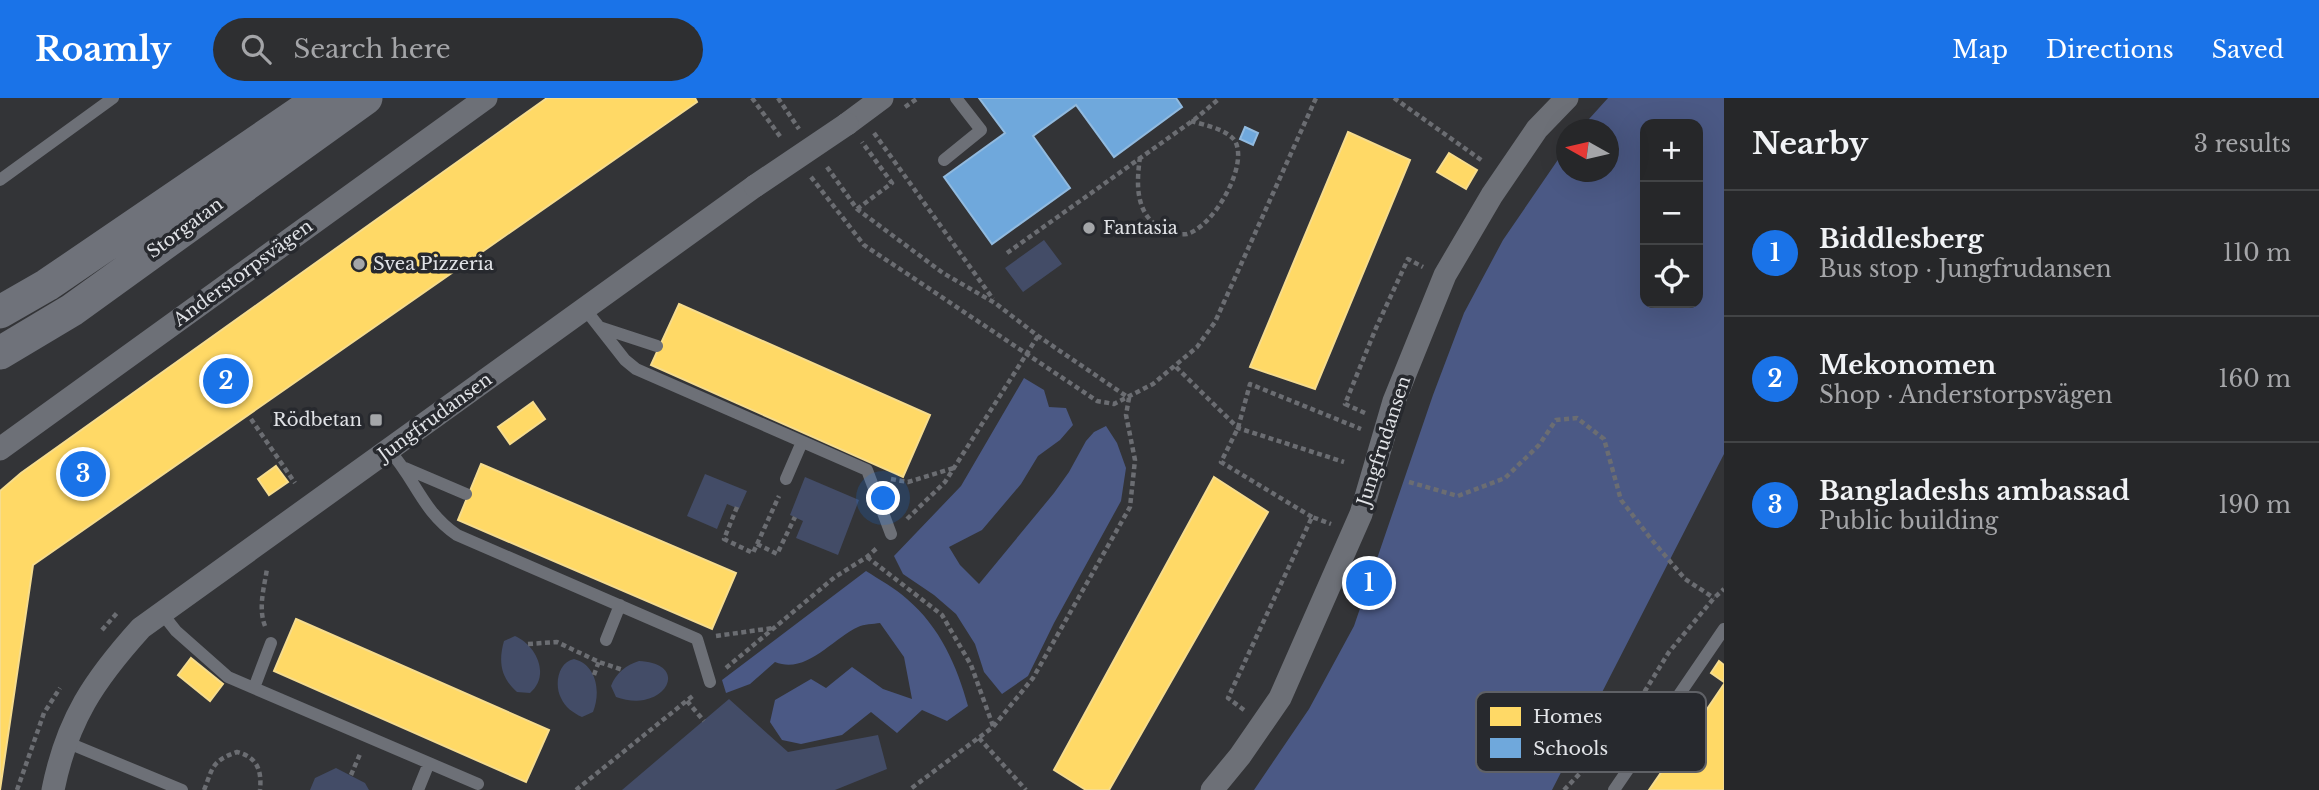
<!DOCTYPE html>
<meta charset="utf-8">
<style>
:root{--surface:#262729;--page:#2e2f31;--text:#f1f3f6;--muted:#a4a5a8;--line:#424446;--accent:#1a73e8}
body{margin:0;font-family:"Libre Baskerville",serif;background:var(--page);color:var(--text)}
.controls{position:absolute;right:21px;top:21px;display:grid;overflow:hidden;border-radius:14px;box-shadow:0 7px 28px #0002}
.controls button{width:63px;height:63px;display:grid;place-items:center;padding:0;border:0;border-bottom:2px solid var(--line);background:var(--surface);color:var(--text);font:35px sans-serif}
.compass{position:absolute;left:1556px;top:21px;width:63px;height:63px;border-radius:50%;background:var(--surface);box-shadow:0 7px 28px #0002;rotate:278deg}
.you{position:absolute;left:884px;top:401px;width:24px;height:24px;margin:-18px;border:5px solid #fff;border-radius:50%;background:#1a73e8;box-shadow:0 0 0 10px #1a73e833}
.badge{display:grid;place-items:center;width:46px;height:46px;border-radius:50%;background:var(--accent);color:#fff;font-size:23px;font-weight:700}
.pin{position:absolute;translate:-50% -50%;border:4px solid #fff;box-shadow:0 2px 7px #0006}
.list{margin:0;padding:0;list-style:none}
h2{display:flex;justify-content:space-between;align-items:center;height:91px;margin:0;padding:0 28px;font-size:30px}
h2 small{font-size:23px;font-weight:400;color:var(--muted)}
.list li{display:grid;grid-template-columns:46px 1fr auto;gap:21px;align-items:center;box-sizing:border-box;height:126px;padding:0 28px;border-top:2px solid var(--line)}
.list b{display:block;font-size:26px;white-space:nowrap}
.list p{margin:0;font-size:23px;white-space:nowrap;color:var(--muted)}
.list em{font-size:23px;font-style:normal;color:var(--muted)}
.icon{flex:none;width:38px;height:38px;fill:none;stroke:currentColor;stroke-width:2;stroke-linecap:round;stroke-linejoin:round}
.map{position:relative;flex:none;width:1724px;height:692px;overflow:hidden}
header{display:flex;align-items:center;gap:42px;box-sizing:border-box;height:98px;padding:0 35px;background:var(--accent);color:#fff}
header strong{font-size:33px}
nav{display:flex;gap:38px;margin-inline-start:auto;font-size:24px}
.search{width:490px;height:63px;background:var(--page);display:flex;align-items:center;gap:18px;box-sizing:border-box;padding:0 24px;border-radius:38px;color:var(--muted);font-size:26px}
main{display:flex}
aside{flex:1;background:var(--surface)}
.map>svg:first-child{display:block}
</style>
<header>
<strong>Roamly</strong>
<div class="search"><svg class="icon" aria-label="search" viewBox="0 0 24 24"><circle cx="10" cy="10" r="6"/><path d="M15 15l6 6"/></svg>Search here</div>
<nav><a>Map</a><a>Directions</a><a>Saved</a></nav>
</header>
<main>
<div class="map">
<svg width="1724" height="692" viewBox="0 0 1724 692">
<rect width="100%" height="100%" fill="#333437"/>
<!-- green -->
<path fill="#434c67" d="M 1044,142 L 1062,166 L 1023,194 L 1005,170 Z
M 705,376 L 747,393 L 739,411 L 727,406 L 717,431 L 687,418 Z
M 805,379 L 859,402 L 838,457 L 796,440 L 803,423 L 790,417 Z
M 515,538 C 536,547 551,577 530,595 L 517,594 C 501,580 498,564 504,543 Z
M 574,561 C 597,567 601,594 593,614 L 582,619 C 573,615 565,609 561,600 C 554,587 558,564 574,561 Z
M 639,563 C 681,565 673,596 644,602 C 635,604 625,602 616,599 L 611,588 C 616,575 626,567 639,563 Z
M 729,601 L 788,654 L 878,637 L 887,671 L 835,692 L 622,692 Z
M 336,670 L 365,685 L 369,692 L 310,692 L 315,680 Z"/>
<!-- forest -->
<path fill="#4b5985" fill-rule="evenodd" d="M 1608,0 L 1724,0 L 1724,356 L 1552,692 L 1254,692 L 1309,611 L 1354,528 L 1433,297 L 1464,215 L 1503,142 L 1566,50 L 1566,74 L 1608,74 L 1608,32 L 1580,31 ZM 1645,26 L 1698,26 L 1698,205 L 1645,205 Z
M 1024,280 L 1044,292 L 1049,309 L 1066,310 L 1073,327 L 1060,342 L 1038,358 L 1021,386 L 982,432 L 949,449 L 960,467 L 979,486 L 1054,395 L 1069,374 L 1086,343 L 1094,334 L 1106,328 L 1117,345 L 1126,370 L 1121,403 L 1054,525 L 1028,578 L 1002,596 L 984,574 L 975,546 L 956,516 L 934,497 L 903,476 L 894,458 L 961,388 Z
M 866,473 C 880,482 895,490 907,501 C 940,529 957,568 968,608 L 947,623 L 922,612 L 897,635 L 871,614 L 842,637 L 801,646 L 782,642 L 770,624 L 775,602 L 811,581 L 826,590 L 852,569 L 883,591 L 912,601 L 904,559 L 880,525 C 873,526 864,526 858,529 C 832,541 806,577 775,564 L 750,586 L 726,595 L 722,582 Z"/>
<!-- homes -->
<path fill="#ffd966" stroke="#f6dc8d" stroke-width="2" d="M 547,0 L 695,0 L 697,4 L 33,467 L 0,692 L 0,393 L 21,375 Z
M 1348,34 L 1410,62 L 1315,291 L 1250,269 Z
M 1449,55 L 1477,72 L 1466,91 L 1437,74 Z
M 679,206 L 930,317 L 903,379 L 651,267 Z
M 533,304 L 545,321 L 510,346 L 498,329 Z
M 481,366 L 736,475 L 712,531 L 458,422 Z
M 276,368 L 288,384 L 269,397 L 258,381 Z
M 1214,379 L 1268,414 L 1109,692 L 1086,692 L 1054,672 Z
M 296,521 L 549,632 L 526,684 L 274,573 Z
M 191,560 L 223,586 L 210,603 L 178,577 Z
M 1719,563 L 1724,567 L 1724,584 L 1711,575 Z
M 1724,586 L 1724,692 L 1649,692 L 1669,663 L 1655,653 L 1664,640 L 1680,651 Z"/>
<!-- schools -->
<path fill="#6fa8dc" stroke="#91badf" stroke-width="2" d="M 979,0 L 1176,0 L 1182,9 L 1114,59 L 1076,7 L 1033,38 L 1070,90 L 992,146 L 944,79 L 1005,35 Z
M 1245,29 L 1258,35 L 1253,47 L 1240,41 Z"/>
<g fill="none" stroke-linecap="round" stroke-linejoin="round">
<!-- path -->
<path stroke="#6b6d72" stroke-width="4.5" stroke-dasharray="5 3.5" stroke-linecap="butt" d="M 752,0 L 782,41
M 778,0 L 799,31
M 1394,0 L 1484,64
M 905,9 L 918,0
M 874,35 L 993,201
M 1140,59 C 1136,88 1135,119 1166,133 C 1172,136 1180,137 1187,136 C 1213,129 1249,68 1235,43 C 1227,31 1204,27 1191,23
M 827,69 L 857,111 L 943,175 L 995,205 L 1038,238 L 1129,300 L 1126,317 L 1135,362 L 1130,409 L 1033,580 L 993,629 L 909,692
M 811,79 L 864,147 L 1097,303 L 1114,306 L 1153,286 L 1197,249 L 1215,224 L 1316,0
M 857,111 L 892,85 L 862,44
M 1007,155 L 1195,21 L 1220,0
M 1176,269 L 1238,330 L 1344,364
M 1365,315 L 1345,306 L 1376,230 L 1408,161 L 1423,169
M 251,321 L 295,385
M 891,381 L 908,384 L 954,370
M 1409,384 L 1458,398 L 1505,380 L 1539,347 L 1556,322 L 1577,320 L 1604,341 L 1621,402 L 1651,441 L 1685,481 L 1714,500
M 737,409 L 724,441 L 753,455 L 779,398
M 1312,419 L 1221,364 L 1238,330 L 1250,286 L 1361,331
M 907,421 L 945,384 L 1038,238
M 757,446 L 777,456 L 795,419
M 867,459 L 942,517 L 971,567 L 993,628
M 265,528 C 258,510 264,490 267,471
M 102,532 L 117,515
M 716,538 L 773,530
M 528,546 L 557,544 L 599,564 L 623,572
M 726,570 L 835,479 L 867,459 L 878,449
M 594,577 L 599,563
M 687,603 L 704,623
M 1244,612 L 1228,600 L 1312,419 L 1331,426
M 979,640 L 1026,692
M 351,677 L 360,656
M 17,692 L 44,615 L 60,590
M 204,692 C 213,670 211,663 237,654 C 257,659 262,672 260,692
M 576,692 L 695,596
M 1564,692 L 1611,643 L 1640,601 L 1669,554 L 1714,500 L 1724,491"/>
<!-- lane -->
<path stroke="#6d7077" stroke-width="12" d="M 944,62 L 981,32 L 956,0
M 0,82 L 113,0
M 585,211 L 625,262 L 636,271 L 867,372 L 891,436
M 599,229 L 657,248
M 389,352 C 416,382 422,413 457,437 L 697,541 L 710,584
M 405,370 L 466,396
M 786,381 L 802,344
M 161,514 L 176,533 L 228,579 L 478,686
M 606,542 L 620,507
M 254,590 L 271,545
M 66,644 L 182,692
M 418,692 L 429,665
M 1614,692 L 1724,531"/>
<!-- street -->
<path stroke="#6d7077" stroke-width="23" d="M 847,26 L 882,0
M 0,351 L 486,0
M 53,692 C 67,622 94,582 141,530 L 755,88
M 1212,692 L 1240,658 L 1280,600 L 1361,416 L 1394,303 L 1445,177 L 1492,97 L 1537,31 L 1567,0"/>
<!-- secondary -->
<path stroke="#6f727a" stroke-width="33" d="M 0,214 L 47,187 L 321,0
M 0,255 L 72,212 L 366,0"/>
<!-- street-bridge -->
<path stroke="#6d7077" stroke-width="23" d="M 755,88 L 847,26"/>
</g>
<!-- markers -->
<g fill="#a4a6a9" stroke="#27292e" stroke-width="2.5">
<circle cx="1089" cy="130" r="7"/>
<circle cx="359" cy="166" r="7"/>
<rect x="369" y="315" width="14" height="14" rx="3.5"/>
</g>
<g text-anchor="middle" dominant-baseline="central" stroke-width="7" stroke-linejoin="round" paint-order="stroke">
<!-- street labels -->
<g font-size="18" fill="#e1e3e7" stroke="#27292e">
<text transform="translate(185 130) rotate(-36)">Storgatan</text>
<text transform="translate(243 175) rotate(-36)">Anderstorpsvägen</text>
<text transform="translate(435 319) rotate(-36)">Jungfrudansen</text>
<text transform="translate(1384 343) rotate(-72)">Jungfrudansen</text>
</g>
<!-- poi labels -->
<g font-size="18" fill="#e1e3e7" stroke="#27292e" text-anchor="start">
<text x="1103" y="130">Fantasia</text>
<text x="373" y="166">Svea Pizzeria</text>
<text x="362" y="322" text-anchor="end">Rödbetan</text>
</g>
</g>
<!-- legend -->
<rect x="1476" y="594" width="230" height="80" rx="10" fill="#27292e" stroke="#5f6166" stroke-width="2"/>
<rect x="1490" y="609" width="31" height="19" fill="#ffd966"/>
<rect x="1490" y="640" width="31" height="20" fill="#6fa8dc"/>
<g font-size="19" fill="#e1e3e7">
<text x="1533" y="625">Homes</text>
<text x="1533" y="657">Schools</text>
</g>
</svg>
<div class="controls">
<button>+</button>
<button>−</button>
<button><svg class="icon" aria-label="locate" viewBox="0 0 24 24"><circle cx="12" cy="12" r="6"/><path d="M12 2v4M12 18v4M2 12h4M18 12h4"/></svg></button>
</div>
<svg class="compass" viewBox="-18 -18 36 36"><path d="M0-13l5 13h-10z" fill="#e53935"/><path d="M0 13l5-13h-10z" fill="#a4a5a8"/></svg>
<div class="you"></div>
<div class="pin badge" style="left:1369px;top:485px">1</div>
<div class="pin badge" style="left:226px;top:283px">2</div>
<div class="pin badge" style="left:83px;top:376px">3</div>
</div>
<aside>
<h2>Nearby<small>3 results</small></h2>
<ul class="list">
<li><span class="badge">1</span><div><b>Biddlesberg</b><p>Bus stop · Jungfrudansen</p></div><em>110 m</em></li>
<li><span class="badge">2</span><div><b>Mekonomen</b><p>Shop · Anderstorpsvägen</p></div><em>160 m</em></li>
<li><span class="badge">3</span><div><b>Bangladeshs ambassad</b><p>Public building</p></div><em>190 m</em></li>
</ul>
</aside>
</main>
